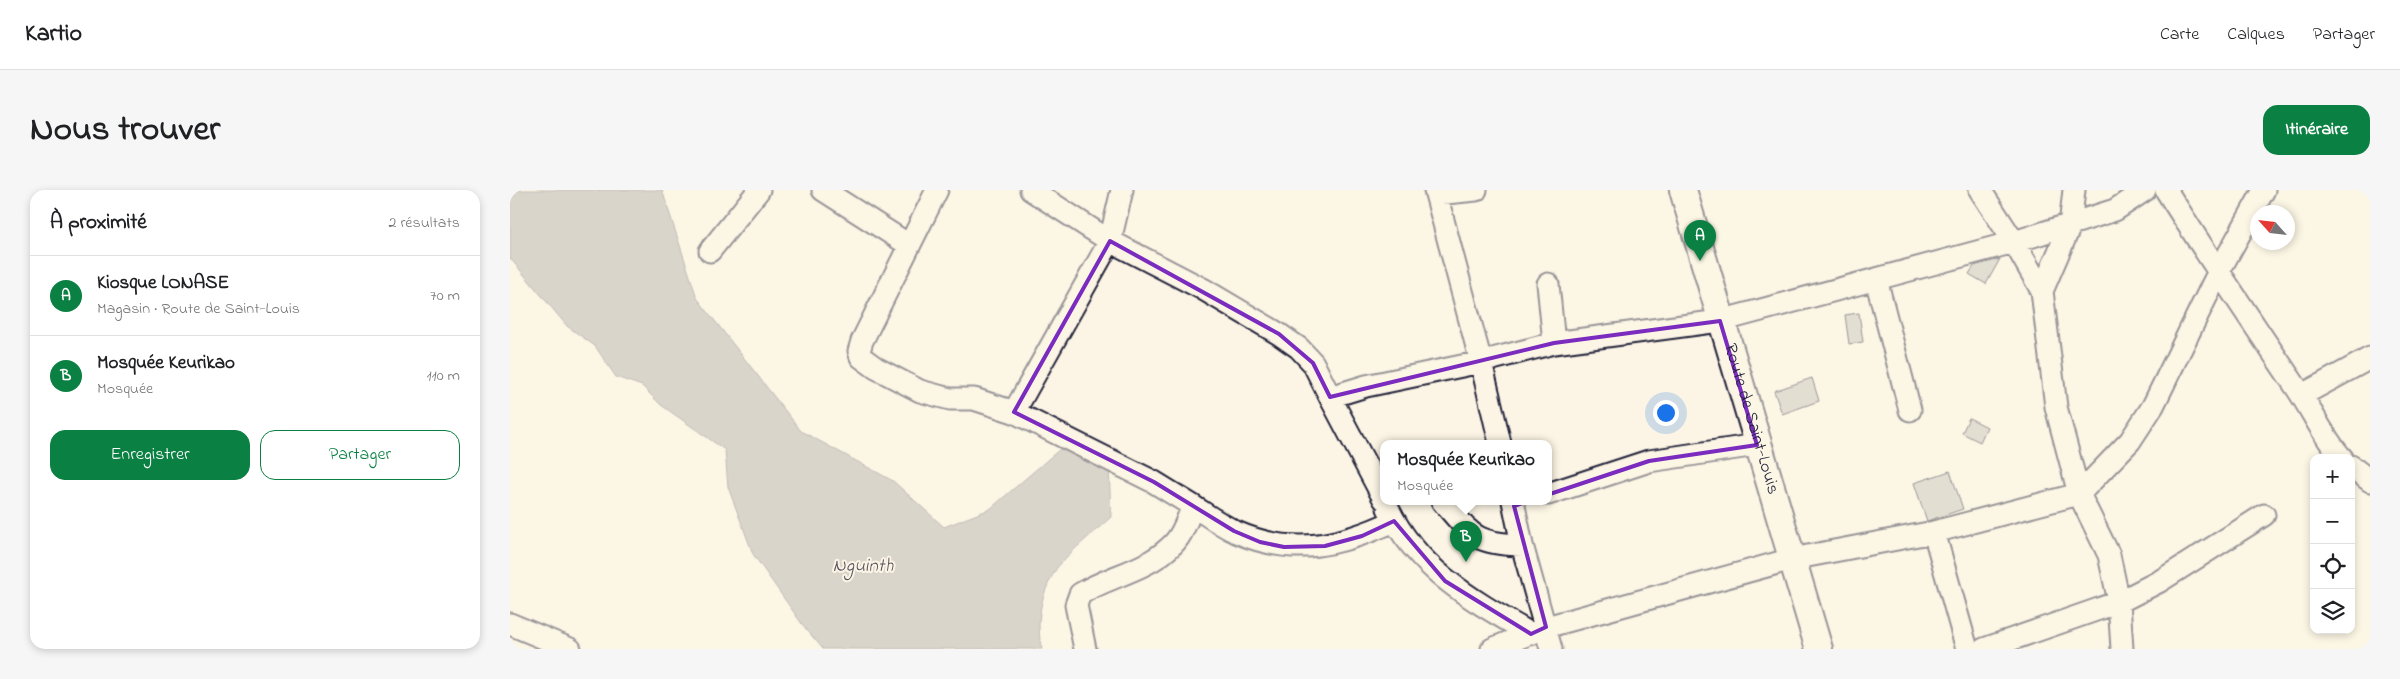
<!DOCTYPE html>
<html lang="fr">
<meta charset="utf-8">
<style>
:root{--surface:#fff;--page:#f6f6f6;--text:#202124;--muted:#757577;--line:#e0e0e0;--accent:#0b8043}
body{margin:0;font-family:"Indie Flower",sans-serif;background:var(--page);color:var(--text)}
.controls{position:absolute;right:15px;bottom:15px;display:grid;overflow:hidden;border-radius:10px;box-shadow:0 2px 8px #0003}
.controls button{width:45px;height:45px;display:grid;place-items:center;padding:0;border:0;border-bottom:1px solid var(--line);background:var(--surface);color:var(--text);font:25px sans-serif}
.compass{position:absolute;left:1740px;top:15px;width:45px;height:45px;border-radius:50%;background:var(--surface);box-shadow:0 2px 8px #0003;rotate:297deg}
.you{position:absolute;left:1155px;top:222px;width:18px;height:18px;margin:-12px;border:4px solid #fff;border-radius:50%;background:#1a73e8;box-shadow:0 0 0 8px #1a73e833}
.badge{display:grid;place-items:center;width:32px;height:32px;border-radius:50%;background:var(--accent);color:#fff;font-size:16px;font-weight:700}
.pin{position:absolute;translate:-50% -41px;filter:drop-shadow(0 1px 2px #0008)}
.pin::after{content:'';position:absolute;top:26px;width:18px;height:15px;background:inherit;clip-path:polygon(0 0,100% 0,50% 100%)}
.popup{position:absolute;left:870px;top:250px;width:172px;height:65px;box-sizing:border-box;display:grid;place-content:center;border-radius:10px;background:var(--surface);filter:drop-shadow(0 1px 4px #0005);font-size:16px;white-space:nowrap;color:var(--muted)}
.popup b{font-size:19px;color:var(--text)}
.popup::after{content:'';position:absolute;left:50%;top:100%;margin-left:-10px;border:10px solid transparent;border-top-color:var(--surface)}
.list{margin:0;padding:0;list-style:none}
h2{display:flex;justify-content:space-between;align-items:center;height:65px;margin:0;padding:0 20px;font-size:21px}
h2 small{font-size:16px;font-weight:400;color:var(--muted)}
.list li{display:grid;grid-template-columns:32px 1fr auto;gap:15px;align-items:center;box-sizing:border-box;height:80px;padding:0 20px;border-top:1px solid var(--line)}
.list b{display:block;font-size:19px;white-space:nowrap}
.list p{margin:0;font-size:16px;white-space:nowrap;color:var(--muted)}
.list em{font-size:16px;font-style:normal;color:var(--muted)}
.actions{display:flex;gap:10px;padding:15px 20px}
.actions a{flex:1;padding:11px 0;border:1px solid var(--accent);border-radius:15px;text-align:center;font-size:18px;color:var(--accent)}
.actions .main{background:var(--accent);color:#fff}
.icon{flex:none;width:28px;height:28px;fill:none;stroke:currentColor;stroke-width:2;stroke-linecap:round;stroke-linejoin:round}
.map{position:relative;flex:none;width:1860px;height:459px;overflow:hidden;border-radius:15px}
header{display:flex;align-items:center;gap:30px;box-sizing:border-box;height:70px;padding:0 25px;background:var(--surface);border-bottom:1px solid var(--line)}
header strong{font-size:24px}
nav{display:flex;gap:28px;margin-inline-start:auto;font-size:18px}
.intro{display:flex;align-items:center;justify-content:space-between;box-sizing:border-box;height:120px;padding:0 30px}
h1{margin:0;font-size:35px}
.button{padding:12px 22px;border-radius:15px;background:var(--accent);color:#fff;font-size:18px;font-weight:700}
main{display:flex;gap:30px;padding:0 30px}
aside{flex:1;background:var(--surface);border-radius:15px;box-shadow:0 2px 8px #0003}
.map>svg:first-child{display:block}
</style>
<header>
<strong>Kartio</strong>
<nav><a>Carte</a><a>Calques</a><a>Partager</a></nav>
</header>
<div class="intro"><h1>Nous trouver</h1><a class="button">Itinéraire</a></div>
<main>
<aside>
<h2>À proximité<small>2 résultats</small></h2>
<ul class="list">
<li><span class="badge">A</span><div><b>Kiosque LONASE</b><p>Magasin · Route de Saint-Louis</p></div><em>70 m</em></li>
<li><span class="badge">B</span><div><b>Mosquée Keurikao</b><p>Mosquée</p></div><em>110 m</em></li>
</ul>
<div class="actions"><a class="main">Enregistrer</a><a>Partager</a></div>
</aside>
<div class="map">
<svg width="1860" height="459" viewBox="0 0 1860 459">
<rect width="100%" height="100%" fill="#fcf5e5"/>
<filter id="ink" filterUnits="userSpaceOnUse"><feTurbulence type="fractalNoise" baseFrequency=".02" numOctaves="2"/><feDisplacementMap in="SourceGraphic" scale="10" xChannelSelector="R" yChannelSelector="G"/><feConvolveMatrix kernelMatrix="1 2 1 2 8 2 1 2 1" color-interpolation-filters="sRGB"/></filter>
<g filter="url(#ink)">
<!-- water -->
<path fill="#b2adab" stroke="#78757e" d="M 0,0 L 152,0 L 187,108 L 291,241 L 383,291 L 434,337 L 480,319 L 557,253 L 599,275 L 601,327 C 587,340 553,367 545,381 C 531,403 525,434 532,459 L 313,459 L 292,434 L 243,364 L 218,297 L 215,260 L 151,215 L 132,196 L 106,187 L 85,156 L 57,136 L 0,68 Z"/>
<!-- building -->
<path fill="#c6c1bb" stroke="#22223b" d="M 1490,69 L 1476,94 L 1459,84 L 1464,76 Z
M 1349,123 L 1353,152 L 1339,154 L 1335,125 Z
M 1302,188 L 1309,211 L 1272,224 L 1264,201 Z
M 1459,228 L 1477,237 L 1470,252 L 1452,243 Z
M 1440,281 L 1453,319 L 1417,331 L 1404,293 Z"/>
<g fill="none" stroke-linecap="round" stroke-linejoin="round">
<defs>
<path id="minor" d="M 313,0 L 399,55
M 427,0 L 352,151 L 349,161 L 351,167 L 366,178 L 410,201 L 440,209 L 464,209 L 504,222 L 644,292 L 683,316 C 677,330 672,347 660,357 C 635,381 599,386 570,404 L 566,415 L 575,459
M 521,0 L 600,51 L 693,99 L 769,144 L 789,158 L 803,173 L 820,207
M 925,0 L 971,172 L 990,253
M 1470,0 L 1504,52 L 1605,20 L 1635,0
M 1656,0 C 1698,67 1742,132 1786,197 C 1802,220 1813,247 1832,268
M 926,4 L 966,0
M 200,61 L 249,0
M 1366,89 L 1400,220
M 1038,94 L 1044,153
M 1532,101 L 1560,36 L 1564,0
M 1792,205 L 1860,168
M 504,222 L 600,51 L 612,0
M 1841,276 L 1860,291
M 1038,304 L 1139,271 L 1247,255
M 874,309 L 820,207 L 856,196 L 971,172 L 1044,153 L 1210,131 L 1504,52 L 1532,101 L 1546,217 L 1569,304 L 1620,251 L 1643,216 L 1708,83 L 1754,0
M 932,311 C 962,345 964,354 1012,355
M 1003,311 L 1012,355 L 1041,459
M 683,316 C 697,325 711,335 726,342 C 783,367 830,356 884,331
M 878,318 C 907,380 964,411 1021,444
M 1424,342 L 1457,459
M 0,434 L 60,459
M 982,459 L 1036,437 L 1282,369 L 1424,342 L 1569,304 L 1599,365 L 1609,412 L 1612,459
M 1474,459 L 1609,412 L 1650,391 L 1754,325"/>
<g id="major">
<path id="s1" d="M 1173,0 L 1309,459"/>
</g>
</defs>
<!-- minor casing -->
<use href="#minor" stroke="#22223b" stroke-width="25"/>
<!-- major casing -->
<use href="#major" stroke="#22223b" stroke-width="30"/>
<!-- minor -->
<use href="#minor" stroke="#fcf5e5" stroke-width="21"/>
<!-- major -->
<use href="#major" stroke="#fcf5e5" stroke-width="26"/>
</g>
</g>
<!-- marked area -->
<path d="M0 0H1860V459H0ZM 600,51 L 769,144 L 803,173 L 820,207 L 1044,153 L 1210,131 L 1247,255 L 1139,271 L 1004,316 L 1036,437 L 1021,444 L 935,391 L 884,331 L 852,346 L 815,356 L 774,357 L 750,352 L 724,341 L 644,292 L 504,222 Z" fill="#fcf5e5" fill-opacity=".55" fill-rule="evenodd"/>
<path fill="none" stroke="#7b2cbf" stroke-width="4" stroke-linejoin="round" d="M 600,51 L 769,144 L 803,173 L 820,207 L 1044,153 L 1210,131 L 1247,255 L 1139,271 L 1004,316 L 1036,437 L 1021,444 L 935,391 L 884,331 L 852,346 L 815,356 L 774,357 L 750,352 L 724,341 L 644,292 L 504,222 Z"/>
<g text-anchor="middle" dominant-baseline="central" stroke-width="4" stroke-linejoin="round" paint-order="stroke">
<!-- street labels -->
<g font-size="18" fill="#22223b" stroke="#fcf5e5">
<text stroke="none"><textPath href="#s1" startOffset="239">Route de Saint-Louis</textPath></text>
</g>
<!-- water labels -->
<g font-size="19" font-style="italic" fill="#545362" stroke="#fcf5e5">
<text x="353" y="376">Nguinth</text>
</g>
</g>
</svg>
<div class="controls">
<button>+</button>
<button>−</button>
<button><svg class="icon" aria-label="locate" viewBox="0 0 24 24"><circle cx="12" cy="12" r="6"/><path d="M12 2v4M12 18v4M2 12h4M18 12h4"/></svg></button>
<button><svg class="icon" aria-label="layers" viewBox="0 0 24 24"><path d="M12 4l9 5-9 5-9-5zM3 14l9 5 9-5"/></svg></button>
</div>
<svg class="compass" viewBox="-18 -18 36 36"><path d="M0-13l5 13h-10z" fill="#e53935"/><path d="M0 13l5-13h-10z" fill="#757577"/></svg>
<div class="you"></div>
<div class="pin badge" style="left:1190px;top:71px">A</div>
<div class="pin badge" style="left:956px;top:372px">B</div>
<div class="popup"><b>Mosquée Keurikao</b>Mosquée</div>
</div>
</main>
